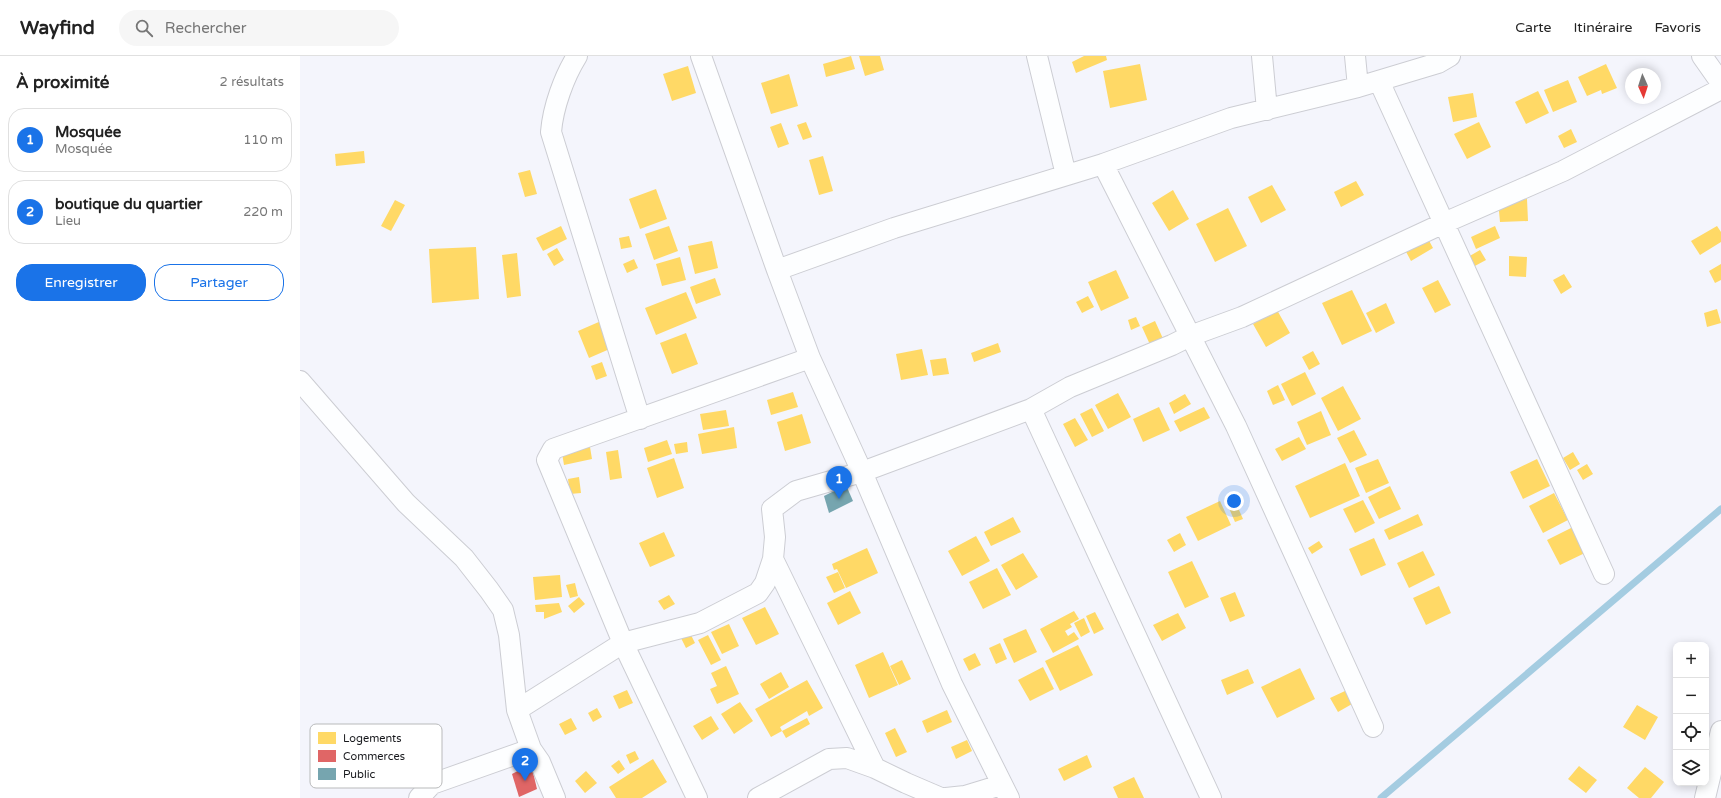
<!DOCTYPE html>
<html lang="fr">
<meta charset="utf-8">
<style>
:root{--surface:#fff;--page:#f6f6f6;--text:#222;--muted:#767676;--line:#e0e0e0;--accent:#1a73e8}
body{margin:0;font-family:"Varela Round",sans-serif;background:var(--page);color:var(--text)}
.controls{position:absolute;right:12px;bottom:12px;display:grid;overflow:hidden;border-radius:8px;box-shadow:0 2px 10px #0003}
.controls button{width:36px;height:36px;display:grid;place-items:center;padding:0;border:0;border-bottom:1px solid var(--line);background:var(--surface);color:var(--text);font:20px sans-serif}
.compass{position:absolute;left:1325px;top:12px;width:36px;height:36px;border-radius:50%;background:var(--surface);box-shadow:0 2px 10px #0003;rotate:177deg}
.you{position:absolute;left:934px;top:445px;width:14px;height:14px;margin:-10px;border:3px solid #fff;border-radius:50%;background:#1a73e8;box-shadow:0 0 0 6px #1a73e833}
.badge{display:grid;place-items:center;width:26px;height:26px;border-radius:50%;background:var(--accent);color:#fff;font-size:13px;font-weight:700}
.pin{position:absolute;translate:-50% -33px;filter:drop-shadow(0 1px 2px #0008)}
.pin::after{content:'';position:absolute;top:21px;width:14px;height:12px;background:inherit;clip-path:polygon(0 0,100% 0,50% 100%)}
.list{margin:0;padding:0;list-style:none}
h2{display:flex;justify-content:space-between;align-items:center;height:52px;margin:0;padding:0 16px;font-size:17px}
h2 small{font-size:13px;font-weight:400;color:var(--muted)}
.list li{display:grid;grid-template-columns:26px 1fr auto;gap:12px;align-items:center;box-sizing:border-box;height:64px;margin:0 8px 8px;padding:0 8px;border:1px solid var(--line);border-radius:16px}
.list b{display:block;font-size:15px;white-space:nowrap}
.list p{margin:0;font-size:13px;white-space:nowrap;color:var(--muted)}
.list em{font-size:13px;font-style:normal;color:var(--muted)}
.actions{display:flex;gap:8px;padding:12px 16px}
.actions a{flex:1;padding:9px 0;border:1px solid var(--accent);border-radius:16px;text-align:center;font-size:14px;color:var(--accent)}
.actions .main{background:var(--accent);color:#fff}
.icon{flex:none;width:22px;height:22px;fill:none;stroke:currentColor;stroke-width:2;stroke-linecap:round;stroke-linejoin:round}
.map{position:relative;flex:none;width:1421px;height:742px;overflow:hidden}
header{display:flex;align-items:center;gap:24px;box-sizing:border-box;height:56px;padding:0 20px;background:var(--surface);border-bottom:1px solid var(--line)}
header strong{font-size:19px}
nav{display:flex;gap:22px;margin-inline-start:auto;font-size:14px}
.search{width:280px;height:36px;background:var(--page);display:flex;align-items:center;gap:10px;box-sizing:border-box;padding:0 14px;border-radius:22px;color:var(--muted);font-size:15px}
main{display:flex}
aside{flex:1;background:var(--surface)}
.map>svg:first-child{display:block}
</style>
<header>
<strong>Wayfind</strong>
<div class="search"><svg class="icon" aria-label="search" viewBox="0 0 24 24"><circle cx="10" cy="10" r="6"/><path d="M15 15l6 6"/></svg>Rechercher</div>
<nav><a>Carte</a><a>Itinéraire</a><a>Favoris</a></nav>
</header>
<main>
<aside>
<h2>À proximité<small>2 résultats</small></h2>
<ul class="list">
<li><span class="badge">1</span><div><b>Mosquée</b><p>Mosquée</p></div><em>110 m</em></li>
<li><span class="badge">2</span><div><b>boutique du quartier</b><p>Lieu</p></div><em>220 m</em></li>
</ul>
<div class="actions"><a class="main">Enregistrer</a><a>Partager</a></div>
</aside>
<div class="map">
<svg width="1421" height="742" viewBox="0 0 1421 742">
<rect width="100%" height="100%" fill="#f4f5fc"/>
<!-- homes -->
<path fill="#ffd966" d="M 551,0 L 555,13 L 526,21 L 523,8 Z
M 559,0 L 580,0 L 584,14 L 565,20 Z
M 784,0 L 806,0 L 807,4 L 776,17 L 772,6 Z
M 840,8 L 847,44 L 810,52 L 803,15 Z
M 1306,8 L 1317,32 L 1302,38 L 1301,34 L 1287,40 L 1278,21 Z
M 388,10 L 396,37 L 372,45 L 363,18 Z
M 489,18 L 498,50 L 471,58 L 461,27 Z
M 1268,24 L 1277,46 L 1253,56 L 1244,34 Z
M 1238,35 L 1249,57 L 1226,68 L 1215,46 Z
M 1173,37 L 1177,61 L 1153,66 L 1148,41 Z
M 506,66 L 512,81 L 503,84 L 497,69 Z
M 1179,66 L 1191,91 L 1167,103 L 1154,78 Z
M 481,67 L 489,88 L 478,92 L 470,71 Z
M 1271,73 L 1277,86 L 1264,92 L 1258,80 Z
M 64,95 L 65,107 L 36,110 L 35,98 Z
M 523,100 L 533,135 L 519,139 L 509,104 Z
M 230,114 L 237,138 L 225,141 L 218,117 Z
M 1056,125 L 1064,139 L 1041,151 L 1034,136 Z
M 972,129 L 986,154 L 961,167 L 948,141 Z
M 356,133 L 367,163 L 340,173 L 329,143 Z
M 873,134 L 889,163 L 869,175 L 852,147 Z
M 1227,143 L 1228,165 L 1200,166 L 1198,145 Z
M 95,144 L 105,149 L 91,175 L 81,170 Z
M 928,152 L 947,190 L 915,206 L 896,168 Z
M 261,170 L 267,183 L 243,195 L 236,182 Z
M 369,170 L 378,195 L 354,204 L 345,178 Z
M 1195,170 L 1200,182 L 1176,193 L 1171,181 Z
M 1417,170 L 1421,176 L 1421,186 L 1400,199 L 1391,185 Z
M 1126,179 L 1133,192 L 1111,205 L 1104,192 Z
M 329,180 L 332,191 L 321,193 L 319,182 Z
M 412,185 L 418,212 L 395,218 L 388,190 Z
M 176,191 L 179,243 L 132,247 L 129,193 Z
M 257,192 L 264,204 L 254,210 L 247,198 Z
M 1180,194 L 1186,204 L 1173,211 L 1168,201 Z
M 217,197 L 221,240 L 207,242 L 202,199 Z
M 1209,200 L 1227,201 L 1226,221 L 1209,220 Z
M 380,201 L 386,224 L 362,230 L 356,208 Z
M 334,203 L 338,212 L 327,217 L 323,208 Z
M 1421,208 L 1421,224 L 1415,227 L 1409,215 Z
M 816,214 L 829,242 L 801,255 L 788,226 Z
M 1264,218 L 1272,231 L 1261,238 L 1253,224 Z
M 415,222 L 421,239 L 396,248 L 390,231 Z
M 1138,224 L 1151,249 L 1135,257 L 1122,232 Z
M 1052,234 L 1072,275 L 1042,289 L 1022,247 Z
M 386,236 L 397,262 L 356,279 L 345,252 Z
M 788,240 L 794,251 L 782,257 L 776,246 Z
M 1086,247 L 1095,267 L 1076,277 L 1066,257 Z
M 1417,253 L 1421,267 L 1407,271 L 1404,257 Z
M 977,254 L 990,277 L 966,291 L 953,268 Z
M 836,261 L 840,270 L 831,274 L 828,264 Z
M 301,265 L 312,292 L 289,302 L 278,275 Z
M 855,265 L 865,287 L 852,293 L 842,271 Z
M 386,277 L 398,308 L 372,318 L 360,287 Z
M 698,287 L 701,296 L 674,306 L 671,297 Z
M 622,293 L 628,319 L 601,324 L 596,298 Z
M 1013,295 L 1020,308 L 1009,314 L 1002,301 Z
M 646,302 L 649,318 L 633,320 L 630,304 Z
M 302,306 L 307,320 L 296,324 L 291,310 Z
M 1005,316 L 1016,338 L 992,350 L 981,328 Z
M 978,329 L 985,344 L 973,349 L 967,335 Z
M 1043,330 L 1061,363 L 1038,375 L 1021,342 Z
M 493,336 L 498,351 L 471,359 L 467,344 Z
M 818,337 L 831,361 L 808,373 L 795,349 Z
M 885,338 L 891,348 L 874,358 L 869,347 Z
M 859,351 L 870,374 L 843,386 L 833,363 Z
M 904,351 L 910,362 L 880,376 L 874,365 Z
M 792,352 L 804,375 L 792,381 L 780,358 Z
M 426,354 L 429,370 L 403,374 L 400,358 Z
M 1021,355 L 1031,379 L 1007,389 L 997,366 Z
M 502,358 L 511,387 L 485,395 L 477,366 Z
M 775,362 L 788,384 L 775,391 L 763,368 Z
M 434,371 L 437,392 L 402,398 L 398,378 Z
M 1054,374 L 1067,399 L 1050,407 L 1037,382 Z
M 999,381 L 1006,393 L 982,405 L 975,393 Z
M 367,384 L 372,398 L 348,406 L 344,392 Z
M 387,386 L 388,396 L 376,398 L 374,388 Z
M 290,391 L 292,403 L 264,409 L 262,397 Z
M 318,394 L 322,422 L 310,424 L 306,396 Z
M 1273,396 L 1280,408 L 1270,414 L 1263,402 Z
M 374,402 L 384,432 L 357,442 L 347,412 Z
M 1078,403 L 1089,427 L 1066,437 L 1055,412 Z
M 1237,403 L 1250,430 L 1223,443 L 1210,416 Z
M 1045,407 L 1060,440 L 1010,462 L 995,430 Z
M 1287,408 L 1293,418 L 1283,424 L 1277,414 Z
M 279,421 L 281,437 L 270,438 L 268,423 Z
M 1090,430 L 1101,453 L 1079,463 L 1068,441 Z
M 1254,437 L 1268,464 L 1243,477 L 1229,450 Z
M 1063,444 L 1075,467 L 1055,477 L 1043,453 Z
M 920,445 L 931,469 L 898,485 L 886,461 Z
M 936,447 L 943,463 L 935,466 L 928,450 Z
M 1118,458 L 1123,469 L 1089,484 L 1084,474 Z
M 713,461 L 721,476 L 691,490 L 684,476 Z
M 1275,470 L 1287,496 L 1260,509 L 1247,484 Z
M 364,476 L 375,500 L 350,511 L 339,487 Z
M 880,477 L 886,489 L 874,496 L 867,484 Z
M 676,480 L 690,505 L 662,520 L 648,495 Z
M 1074,482 L 1086,509 L 1061,520 L 1049,493 Z
M 1019,485 L 1023,491 L 1012,498 L 1008,492 Z
M 567,492 L 578,517 L 546,532 L 537,513 L 534,514 L 532,508 Z
M 1123,495 L 1135,519 L 1109,532 L 1097,507 Z
M 723,497 L 738,521 L 716,534 L 701,509 Z
M 892,505 L 909,541 L 885,552 L 868,516 Z
M 697,512 L 711,539 L 683,553 L 669,526 Z
M 538,516 L 545,532 L 534,537 L 526,521 Z
M 260,519 L 262,541 L 235,544 L 233,521 Z
M 275,527 L 278,540 L 270,542 L 266,529 Z
M 1139,530 L 1151,557 L 1126,569 L 1113,542 Z
M 550,535 L 561,557 L 538,569 L 527,547 Z
M 935,536 L 945,560 L 930,566 L 920,542 Z
M 369,539 L 375,548 L 364,554 L 358,545 Z
M 279,541 L 285,548 L 274,557 L 268,550 Z
M 259,547 L 262,556 L 244,563 L 244,556 L 236,556 L 235,549 Z
M 465,551 L 479,578 L 456,589 L 442,562 Z
M 774,555 L 779,563 L 770,568 L 772,571 L 765,575 L 768,580 L 774,576 L 779,583 L 753,597 L 740,573 Z
M 795,556 L 804,573 L 794,578 L 786,560 Z
M 878,557 L 886,572 L 862,585 L 853,569 Z
M 784,562 L 790,576 L 781,581 L 774,567 Z
M 429,568 L 439,590 L 422,598 L 411,576 Z
M 726,573 L 737,596 L 714,607 L 703,583 Z
M 390,577 L 395,587 L 386,592 L 381,582 Z
M 408,579 L 421,604 L 411,609 L 398,584 Z
M 700,587 L 707,603 L 696,608 L 689,592 Z
M 778,589 L 793,619 L 760,635 L 745,605 Z
M 583,596 L 598,629 L 569,642 L 555,609 Z
M 675,597 L 681,609 L 669,615 L 663,603 Z
M 602,604 L 611,623 L 599,629 L 590,610 Z
M 426,610 L 439,638 L 417,648 L 410,633 L 417,630 L 411,617 Z
M 743,611 L 754,633 L 730,645 L 718,624 Z
M 1000,612 L 1015,643 L 977,662 L 961,631 Z
M 948,613 L 954,627 L 927,639 L 921,624 Z
M 481,616 L 489,631 L 469,643 L 460,628 Z
M 507,624 L 523,652 L 509,660 L 507,655 L 480,671 L 482,675 L 471,681 L 455,653 Z
M 327,634 L 333,647 L 319,653 L 313,640 Z
M 1045,635 L 1052,648 L 1038,656 L 1030,642 Z
M 440,646 L 453,665 L 434,678 L 421,658 Z
M 1337,649 L 1358,661 L 1345,684 L 1323,671 Z
M 297,652 L 302,661 L 293,666 L 288,657 Z
M 647,654 L 652,666 L 627,677 L 622,665 Z
M 411,660 L 419,673 L 402,684 L 393,670 Z
M 271,662 L 277,673 L 265,679 L 259,668 Z
M 507,662 L 510,668 L 486,682 L 482,675 Z
M 595,672 L 607,696 L 596,701 L 585,677 Z
M 667,684 L 672,695 L 656,703 L 651,691 Z
M 335,695 L 339,703 L 330,708 L 326,699 Z
M 787,699 L 792,711 L 764,725 L 758,713 Z
M 353,703 L 367,726 L 342,742 L 316,742 L 309,731 Z
M 319,704 L 325,713 L 318,718 L 311,710 Z
M 1279,710 L 1297,724 L 1286,737 L 1268,723 Z
M 1345,711 L 1364,726 L 1351,742 L 1339,742 L 1327,732 Z
M 286,715 L 297,727 L 285,737 L 275,725 Z
M 834,721 L 844,742 L 818,742 L 813,731 Z"/>
<!-- shops -->
<path fill="#e06666" d="M 231,708 L 237,733 L 219,741 L 212,718 Z"/>
<!-- public -->
<path fill="#76a5af" d="M 546,429 L 553,445 L 529,457 L 524,440 Z"/>
<g fill="none" stroke-linecap="round" stroke-linejoin="round">
<!-- stream -->
<path stroke="#a4cce1" stroke-width="7" d="M 1081,742 L 1421,453"/>
<defs>
<path id="minor" d="M 277,0 C 264,21 253,51 251,76 L 340,363
M 401,0 L 477,214
M 737,0 L 766,119
M 962,0 L 967,54
M 1055,0 L 1058,31
M 1402,0 L 1421,27
M 1079,25 L 1304,518
M 803,108 L 936,370 L 1073,671
M 0,325 L 106,447 L 164,502 L 189,534 L 203,554 L 209,579 L 217,654
M 731,353 L 911,742
M 473,503 L 575,712
M 231,693 L 240,706 L 255,742
M 119,742 L 132,728 L 231,693 L 217,654 L 323,587 L 400,567 L 458,537 L 465,527 L 473,503 L 475,481 L 472,453 L 496,435 L 562,416 L 731,353 L 770,331 L 872,289 L 890,280 L 942,261 L 1144,167 L 1263,115 L 1421,33
M 397,742 L 323,587 L 247,404 L 253,393 L 510,302
M 458,742 L 529,703 L 547,702 L 575,712 L 606,727 L 641,742
M 646,742 L 665,740 L 701,729
M 709,742 L 652,628 L 562,416 L 510,302 L 477,214 L 594,172 L 803,108 L 931,62 L 1058,31 L 1138,7 L 1150,0
M 1405,742 L 1421,675"/>
</defs>
<!-- minor casing -->
<use href="#minor" stroke="#cccdd3" stroke-width="22"/>
<!-- minor -->
<use href="#minor" stroke="#fdfeff" stroke-width="20"/>
</g>
<!-- legend -->
<rect x="10" y="668" width="132" height="64" rx="6" fill="#fff" stroke="#b9babb" stroke-width="1"/>
<rect x="18" y="676" width="18" height="12" fill="#ffd966"/>
<rect x="18" y="694" width="18" height="12" fill="#e06666"/>
<rect x="18" y="712" width="18" height="12" fill="#76a5af"/>
<g font-size="11" fill="#17181c">
<text x="43" y="686">Logements</text>
<text x="43" y="704">Commerces</text>
<text x="43" y="722">Public</text>
</g>
</svg>
<div class="controls">
<button>+</button>
<button>−</button>
<button><svg class="icon" aria-label="locate" viewBox="0 0 24 24"><circle cx="12" cy="12" r="6"/><path d="M12 2v4M12 18v4M2 12h4M18 12h4"/></svg></button>
<button><svg class="icon" aria-label="layers" viewBox="0 0 24 24"><path d="M12 4l9 5-9 5-9-5zM3 14l9 5 9-5"/></svg></button>
</div>
<svg class="compass" viewBox="-18 -18 36 36"><path d="M0-13l5 13h-10z" fill="#e53935"/><path d="M0 13l5-13h-10z" fill="#767676"/></svg>
<div class="you"></div>
<div class="pin badge" style="left:539px;top:443px">1</div>
<div class="pin badge" style="left:225px;top:725px">2</div>
</div>
</main>
